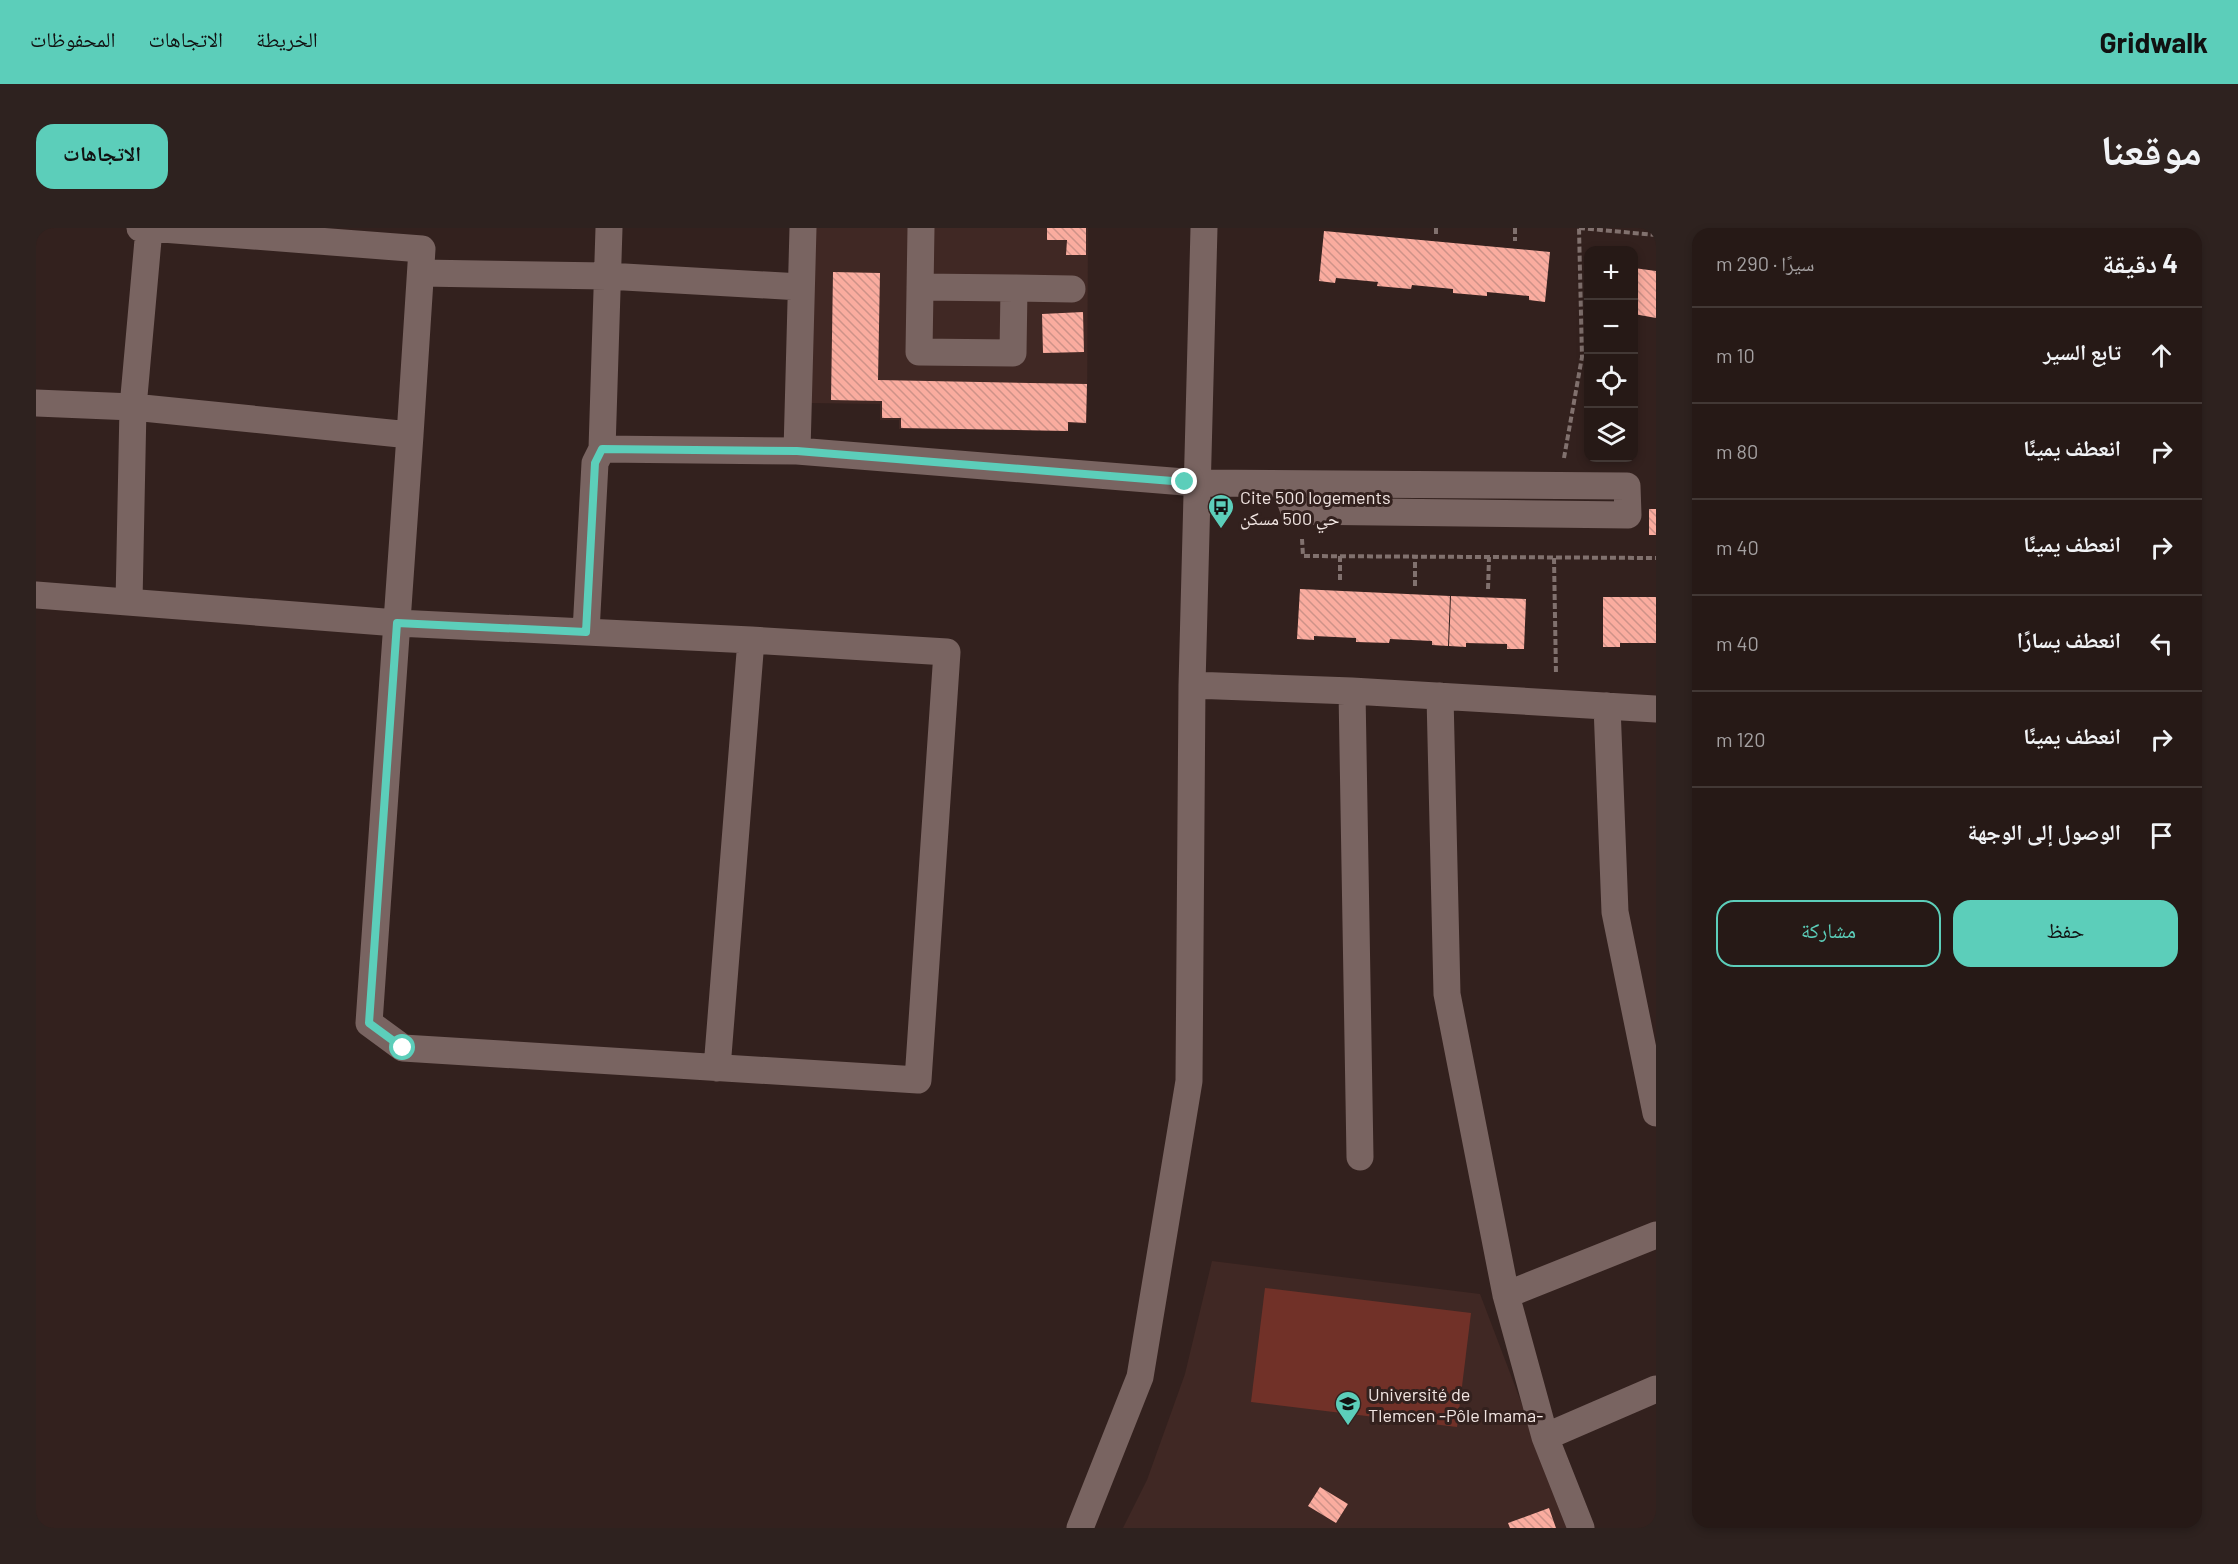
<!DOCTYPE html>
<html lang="ar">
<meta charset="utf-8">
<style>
:root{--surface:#261916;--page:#2e221f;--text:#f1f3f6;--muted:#a4a0a1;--line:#423835;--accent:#5cceba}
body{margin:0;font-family:Barlow,"Noto Naskh Arabic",sans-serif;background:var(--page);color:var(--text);direction:rtl}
.controls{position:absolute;right:18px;top:18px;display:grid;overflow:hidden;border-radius:12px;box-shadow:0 3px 9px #0003}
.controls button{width:54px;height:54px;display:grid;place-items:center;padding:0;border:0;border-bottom:2px solid var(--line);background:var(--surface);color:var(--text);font:30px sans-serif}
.stop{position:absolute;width:18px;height:18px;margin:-14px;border:4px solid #5cceba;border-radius:50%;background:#fff}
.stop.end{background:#5cceba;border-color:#fff;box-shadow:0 2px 6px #0008}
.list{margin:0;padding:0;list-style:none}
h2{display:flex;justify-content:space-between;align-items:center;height:78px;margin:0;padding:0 24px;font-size:26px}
h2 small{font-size:20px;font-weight:400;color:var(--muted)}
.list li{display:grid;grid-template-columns:39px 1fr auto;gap:18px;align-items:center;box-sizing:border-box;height:96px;padding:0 24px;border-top:2px solid var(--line)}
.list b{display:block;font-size:22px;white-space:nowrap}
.list em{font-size:20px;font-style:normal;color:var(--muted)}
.actions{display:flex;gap:12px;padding:18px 24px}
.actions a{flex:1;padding:14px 0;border:2px solid var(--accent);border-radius:18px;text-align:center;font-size:21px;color:var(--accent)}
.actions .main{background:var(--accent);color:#111}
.icon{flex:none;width:33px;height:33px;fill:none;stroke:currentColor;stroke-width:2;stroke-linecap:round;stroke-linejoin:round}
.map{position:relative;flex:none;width:1620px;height:1300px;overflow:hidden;direction:ltr;border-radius:18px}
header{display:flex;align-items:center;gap:36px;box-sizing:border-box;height:84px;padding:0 30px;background:var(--accent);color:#111}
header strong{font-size:28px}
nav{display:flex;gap:33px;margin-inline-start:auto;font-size:21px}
.intro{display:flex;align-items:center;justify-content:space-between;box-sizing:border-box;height:144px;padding:0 36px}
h1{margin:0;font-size:42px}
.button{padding:15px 27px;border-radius:18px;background:var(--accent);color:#111;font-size:21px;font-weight:700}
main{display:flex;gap:36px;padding:0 36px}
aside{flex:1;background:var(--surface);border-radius:18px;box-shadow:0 3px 9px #0003}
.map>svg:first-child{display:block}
</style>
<header>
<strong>Gridwalk</strong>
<nav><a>الخريطة</a><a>الاتجاهات</a><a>المحفوظات</a></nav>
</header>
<div class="intro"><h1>موقعنا</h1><a class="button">الاتجاهات</a></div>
<main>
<aside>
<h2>4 دقيقة<small>سيرًا · 290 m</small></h2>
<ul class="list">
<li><svg class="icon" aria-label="ahead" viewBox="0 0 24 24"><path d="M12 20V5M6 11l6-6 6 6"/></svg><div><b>تابع السير</b></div><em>10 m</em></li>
<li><svg class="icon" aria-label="right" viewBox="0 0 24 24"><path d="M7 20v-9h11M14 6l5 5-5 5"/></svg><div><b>انعطف يمينًا</b></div><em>80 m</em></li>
<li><svg class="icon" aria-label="right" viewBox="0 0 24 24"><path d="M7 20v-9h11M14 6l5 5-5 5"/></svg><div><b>انعطف يمينًا</b></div><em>40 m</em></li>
<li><svg class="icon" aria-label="left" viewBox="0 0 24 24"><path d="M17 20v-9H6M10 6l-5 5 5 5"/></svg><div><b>انعطف يسارًا</b></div><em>40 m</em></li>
<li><svg class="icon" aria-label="right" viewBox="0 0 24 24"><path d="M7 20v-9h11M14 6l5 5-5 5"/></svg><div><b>انعطف يمينًا</b></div><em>120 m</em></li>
<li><svg class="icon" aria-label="arrive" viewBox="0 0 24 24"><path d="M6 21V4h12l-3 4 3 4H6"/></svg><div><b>الوصول إلى الوجهة</b></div></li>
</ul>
<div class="actions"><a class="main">حفظ</a><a>مشاركة</a></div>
</aside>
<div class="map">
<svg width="1620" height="1300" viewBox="0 0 1620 1300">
<defs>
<pattern id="building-back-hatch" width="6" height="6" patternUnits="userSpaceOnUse" patternTransform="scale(1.5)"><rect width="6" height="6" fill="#faac9f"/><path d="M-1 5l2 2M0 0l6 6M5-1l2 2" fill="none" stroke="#ce9288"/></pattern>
</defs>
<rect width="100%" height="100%" fill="#33211e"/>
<!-- built -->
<path fill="#402824" d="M 775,0 L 1052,0 L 1051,196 L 1033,195 L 1032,203 L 863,201 L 863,192 L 844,192 L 844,176 L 773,175 Z
M 1176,1033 L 1444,1066 L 1533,1300 L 1087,1300 L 1111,1252 L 1149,1146 Z"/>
<!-- garden -->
<path fill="#713128" d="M 1229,1060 L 1435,1085 L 1421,1199 L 1215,1174 Z"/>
<!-- building -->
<path fill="url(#building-back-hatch)" d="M 1011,0 L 1050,0 L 1050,27 L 1030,27 L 1031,12 L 1011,12 Z
M 1288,3 L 1514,24 L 1509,74 L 1493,72 L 1493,68 L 1451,64 L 1451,68 L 1417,65 L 1417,61 L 1376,57 L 1375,61 L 1341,58 L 1342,54 L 1300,50 L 1299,55 L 1283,53 Z
M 1598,40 L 1620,43 L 1620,90 L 1598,86 Z
M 797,44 L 844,45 L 842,152 L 1051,156 L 1050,195 L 1032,194 L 1032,203 L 865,200 L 865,190 L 846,190 L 846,173 L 795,172 Z
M 1047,84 L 1048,124 L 1007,125 L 1006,86 Z
M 1613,281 L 1620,281 L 1620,307 L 1613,307 Z
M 1264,361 L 1414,368 L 1412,418 L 1396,417 L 1396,413 L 1354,411 L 1353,415 L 1320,414 L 1320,410 L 1278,408 L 1278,412 L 1261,411 Z
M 1415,368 L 1490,371 L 1488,421 L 1471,421 L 1471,416 L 1430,415 L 1430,419 L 1413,418 Z
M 1567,369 L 1620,369 L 1620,415 L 1584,415 L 1584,419 L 1567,419 Z
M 1284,1259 L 1312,1276 L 1300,1295 L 1272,1278 Z
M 1513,1280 L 1520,1300 L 1474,1300 L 1472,1295 Z"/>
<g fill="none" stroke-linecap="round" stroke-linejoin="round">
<!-- path -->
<path stroke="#81716e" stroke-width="4" stroke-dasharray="6 3" stroke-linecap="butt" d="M 1400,0 L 1400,6
M 1479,0 L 1479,13
M 1543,0 L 1620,7
M 1528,230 L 1546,129 L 1543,0
M 1266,311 L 1267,328 L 1620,330
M 1304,328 L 1304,353
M 1518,330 L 1520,446
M 1379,358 L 1379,329
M 1452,361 L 1453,329"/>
<!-- street -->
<path stroke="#796461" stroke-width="27" d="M 104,0 L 113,1 L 97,179 L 374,207 L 333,795 L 367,820 L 882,852 L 911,424 L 715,412 L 681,840
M 113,0 L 386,21 L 374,207
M 885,0 L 883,124 L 977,125 L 978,60 L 1036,61
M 385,45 L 571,48 L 765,59
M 884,59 L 978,60
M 0,175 L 97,179 L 93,374
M 566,221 L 761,223 L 1161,255 L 1591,258 L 1592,287 L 1258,283 L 1248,256
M 761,223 L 767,0
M 0,367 L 361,395 L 715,412
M 550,404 L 559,235 L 566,221 L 573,0
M 1156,457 L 1316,463 L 1620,481
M 1316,463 L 1324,929
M 1404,468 L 1411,766 L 1470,1067 L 1509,1209 L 1545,1300
M 1571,478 L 1579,684 L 1620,885
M 1470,1067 L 1620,1007
M 1509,1209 L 1620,1161
M 1044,1300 L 1104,1149 L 1153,853 L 1156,457 L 1168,0"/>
</g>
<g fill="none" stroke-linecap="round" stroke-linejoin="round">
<!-- route -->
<path stroke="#5cceba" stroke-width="8" d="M 367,820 L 333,795 L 361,395 L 550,404 L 559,235 L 566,221 L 761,223 L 1149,254"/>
</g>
<!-- icons -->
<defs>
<symbol id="bus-pin" viewBox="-11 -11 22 30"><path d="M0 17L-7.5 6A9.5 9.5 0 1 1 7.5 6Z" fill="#5cceba" stroke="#33211e"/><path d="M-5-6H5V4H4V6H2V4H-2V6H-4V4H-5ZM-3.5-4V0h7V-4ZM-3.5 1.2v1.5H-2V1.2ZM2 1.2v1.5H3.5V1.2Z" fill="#111"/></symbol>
<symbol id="university-pin" viewBox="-11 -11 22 30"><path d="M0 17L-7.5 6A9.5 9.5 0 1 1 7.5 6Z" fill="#5cceba" stroke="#33211e"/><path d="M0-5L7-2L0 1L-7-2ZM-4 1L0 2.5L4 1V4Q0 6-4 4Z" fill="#111"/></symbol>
</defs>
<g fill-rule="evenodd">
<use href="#bus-pin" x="1170" y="264" width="30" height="40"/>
<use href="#university-pin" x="1297" y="1161" width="30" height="40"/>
</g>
<g text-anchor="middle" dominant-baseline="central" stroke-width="6" stroke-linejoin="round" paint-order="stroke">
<!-- poi labels -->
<g font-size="18" fill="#f2e6e3" stroke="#33211e" text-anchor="start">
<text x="1204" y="269">Cite 500 logements<tspan x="1204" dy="21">حي 500 مسكن</tspan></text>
<text x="1332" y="1166">Université de<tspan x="1332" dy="21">Tlemcen -Pôle Imama-</tspan></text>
</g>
</g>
</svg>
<div class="controls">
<button>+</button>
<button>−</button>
<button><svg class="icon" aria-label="locate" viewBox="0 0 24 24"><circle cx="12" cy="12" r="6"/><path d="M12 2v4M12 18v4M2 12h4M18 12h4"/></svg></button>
<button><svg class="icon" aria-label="layers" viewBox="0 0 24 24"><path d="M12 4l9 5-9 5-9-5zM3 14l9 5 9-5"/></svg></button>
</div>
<div class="stop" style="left:367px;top:820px"></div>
<div class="stop end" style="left:1149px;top:254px"></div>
</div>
</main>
